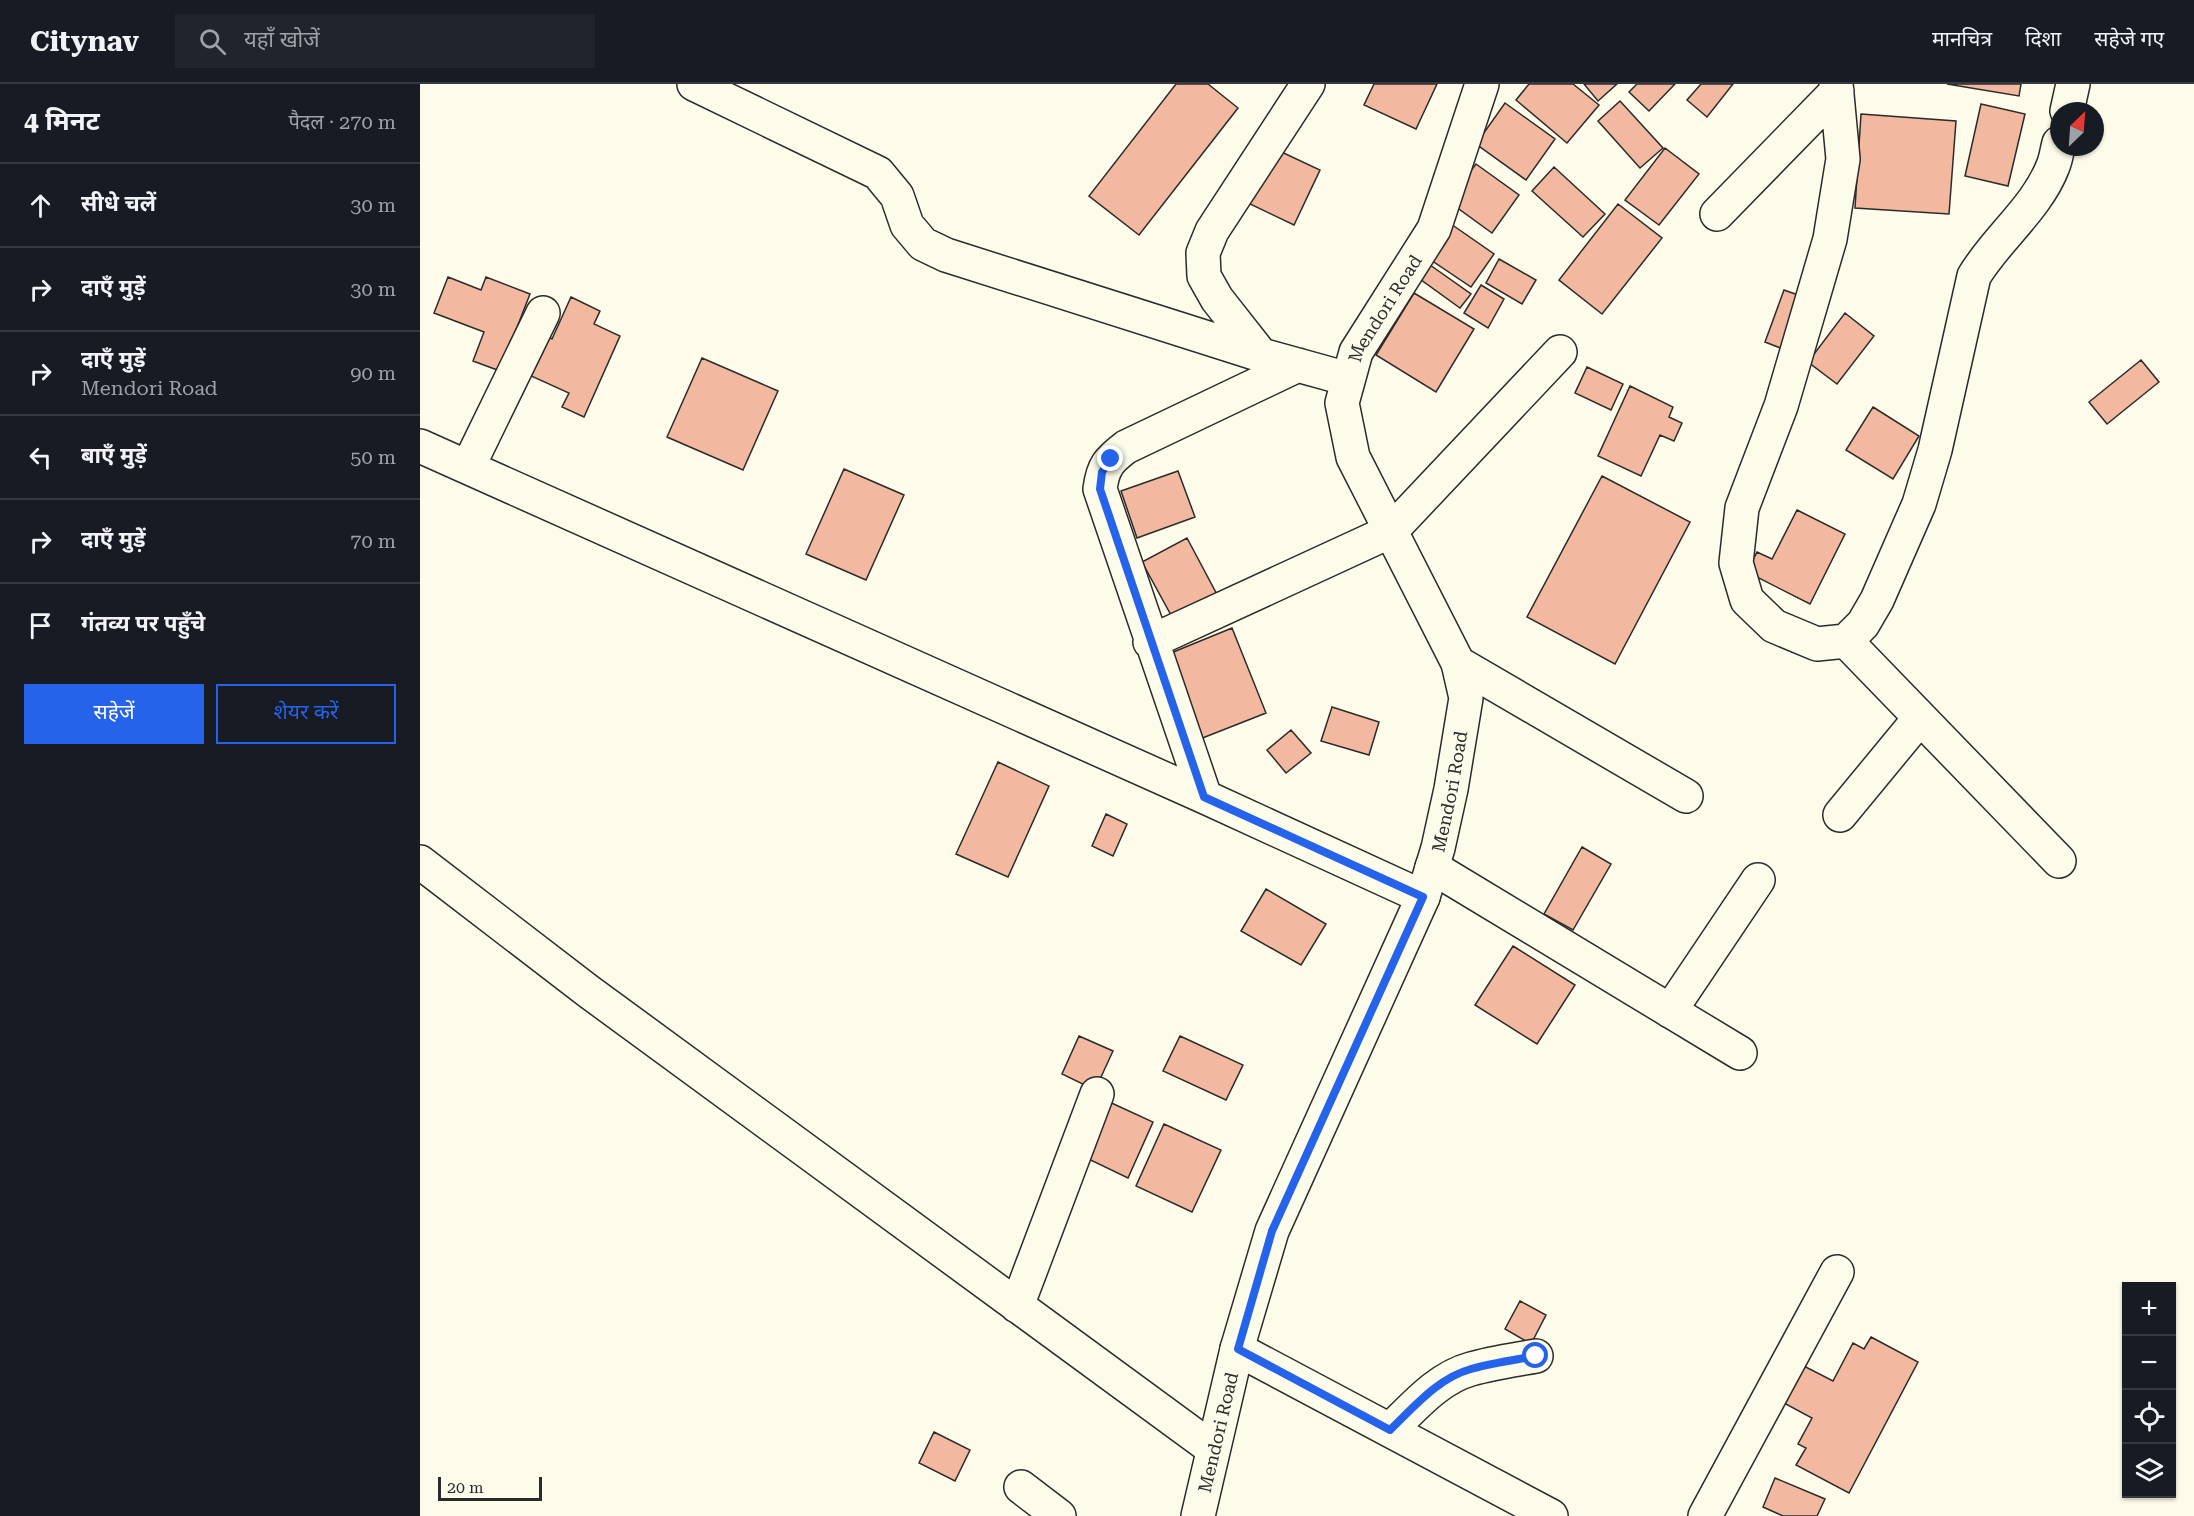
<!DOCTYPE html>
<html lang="hi">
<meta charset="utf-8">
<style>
:root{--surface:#171b24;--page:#20242c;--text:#f1f3f6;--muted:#9ea1a6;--line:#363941;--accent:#2563eb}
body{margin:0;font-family:"Roboto Serif","Noto Sans Devanagari",serif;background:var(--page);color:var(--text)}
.controls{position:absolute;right:18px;bottom:18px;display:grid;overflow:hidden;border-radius:0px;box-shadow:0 2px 4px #0004}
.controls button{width:54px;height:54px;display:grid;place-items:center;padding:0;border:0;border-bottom:2px solid var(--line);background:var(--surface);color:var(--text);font:30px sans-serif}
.compass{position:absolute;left:1630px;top:18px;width:54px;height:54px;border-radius:50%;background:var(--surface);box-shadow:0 2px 4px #0004;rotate:25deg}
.scale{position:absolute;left:18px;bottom:15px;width:104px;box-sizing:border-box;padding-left:6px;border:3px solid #2b2b2b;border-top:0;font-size:16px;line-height:21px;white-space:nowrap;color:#2b2b2b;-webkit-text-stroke:4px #fdfbea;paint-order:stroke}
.stop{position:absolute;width:18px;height:18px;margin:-14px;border:4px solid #2563eb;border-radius:50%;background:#fff}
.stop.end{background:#2563eb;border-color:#fff;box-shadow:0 2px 6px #0008}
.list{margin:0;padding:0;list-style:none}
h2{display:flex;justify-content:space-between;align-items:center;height:78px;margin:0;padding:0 24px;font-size:26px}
h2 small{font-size:20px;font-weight:400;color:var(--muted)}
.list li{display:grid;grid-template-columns:39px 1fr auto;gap:18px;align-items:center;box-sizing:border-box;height:84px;padding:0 24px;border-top:2px solid var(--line)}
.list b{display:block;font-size:22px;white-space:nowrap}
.list p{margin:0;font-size:20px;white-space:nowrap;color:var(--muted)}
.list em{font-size:20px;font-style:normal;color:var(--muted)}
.actions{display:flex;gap:12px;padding:18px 24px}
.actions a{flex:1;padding:14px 0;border:2px solid var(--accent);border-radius:0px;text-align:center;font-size:21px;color:var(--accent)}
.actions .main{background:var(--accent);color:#fff}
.icon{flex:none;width:33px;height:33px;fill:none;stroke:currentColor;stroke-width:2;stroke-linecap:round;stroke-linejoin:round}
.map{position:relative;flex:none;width:1774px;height:1432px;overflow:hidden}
header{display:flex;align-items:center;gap:36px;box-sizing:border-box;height:84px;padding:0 30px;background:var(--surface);border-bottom:2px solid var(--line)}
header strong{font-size:28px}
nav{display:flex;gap:33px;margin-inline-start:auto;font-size:21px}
.search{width:420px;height:54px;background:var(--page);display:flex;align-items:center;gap:15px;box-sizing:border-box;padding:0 21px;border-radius:0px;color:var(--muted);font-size:22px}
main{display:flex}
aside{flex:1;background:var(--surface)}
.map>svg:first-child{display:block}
</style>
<header>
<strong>Citynav</strong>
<div class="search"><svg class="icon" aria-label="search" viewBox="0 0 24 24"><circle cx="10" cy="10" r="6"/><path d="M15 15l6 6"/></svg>यहाँ खोजें</div>
<nav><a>मानचित्र</a><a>दिशा</a><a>सहेजे गए</a></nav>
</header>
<main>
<aside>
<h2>4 मिनट<small>पैदल · 270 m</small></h2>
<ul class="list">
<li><svg class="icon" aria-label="ahead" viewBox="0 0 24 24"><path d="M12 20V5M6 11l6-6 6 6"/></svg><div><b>सीधे चलें</b></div><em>30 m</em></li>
<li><svg class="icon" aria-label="right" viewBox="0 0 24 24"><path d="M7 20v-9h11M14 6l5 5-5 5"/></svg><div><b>दाएँ मुड़ें</b></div><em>30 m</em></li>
<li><svg class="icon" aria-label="right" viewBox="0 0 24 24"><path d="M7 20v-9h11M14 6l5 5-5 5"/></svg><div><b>दाएँ मुड़ें</b><p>Mendori Road</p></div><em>90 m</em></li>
<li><svg class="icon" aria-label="left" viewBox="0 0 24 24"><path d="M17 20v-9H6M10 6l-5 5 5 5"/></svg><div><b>बाएँ मुड़ें</b></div><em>50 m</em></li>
<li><svg class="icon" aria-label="right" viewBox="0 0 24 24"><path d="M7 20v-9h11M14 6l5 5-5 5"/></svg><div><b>दाएँ मुड़ें</b></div><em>70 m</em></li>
<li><svg class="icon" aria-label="arrive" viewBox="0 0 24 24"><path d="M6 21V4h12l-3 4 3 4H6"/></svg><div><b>गंतव्य पर पहुँचे</b></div></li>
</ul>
<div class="actions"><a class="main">सहेजें</a><a>शेयर करें</a></div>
</aside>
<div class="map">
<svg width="1774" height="1432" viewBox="0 0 1774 1432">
<rect width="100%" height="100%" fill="#fdfbea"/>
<!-- building -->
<path fill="#f2b8a0" stroke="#2b2b2b" stroke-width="1.5" d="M 756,0 L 788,0 L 818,24 L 719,151 L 669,112 Z
M 954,0 L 1017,0 L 996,45 L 944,21 Z
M 1109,0 L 1153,0 L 1179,21 L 1147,59 L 1096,16 Z
M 1164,0 L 1197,0 L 1178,17 Z
M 1217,0 L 1255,0 L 1229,27 L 1209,8 Z
M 1281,0 L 1313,0 L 1287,33 L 1267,16 Z
M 1527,0 L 1601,0 L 1599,12 Z
M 1200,17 L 1243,64 L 1220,84 L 1178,37 Z
M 1085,19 L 1135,55 L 1106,96 L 1056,60 Z
M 1561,20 L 1605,30 L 1588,102 L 1545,92 Z
M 1441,30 L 1536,37 L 1529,130 L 1435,124 Z
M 853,64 L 900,86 L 874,141 L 828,119 Z
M 1245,64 L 1279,90 L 1239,141 L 1205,116 Z
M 1056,80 L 1099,111 L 1072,149 L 1028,117 Z
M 1134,83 L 1185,130 L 1163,153 L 1112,107 Z
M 1198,120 L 1242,154 L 1182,230 L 1139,196 Z
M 1031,140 L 1074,170 L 1051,203 L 1008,174 Z
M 1079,175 L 1116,196 L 1102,220 L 1066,199 Z
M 1003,176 L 1051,210 L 1040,224 L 993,190 Z
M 28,193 L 61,206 L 66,193 L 110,210 L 80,287 L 53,277 L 64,248 L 14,229 Z
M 1061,201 L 1084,215 L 1068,244 L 1044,229 Z
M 1364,206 L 1381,212 L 1363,265 L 1345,258 Z
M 994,209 L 1054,245 L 1016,308 L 956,271 Z
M 151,213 L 180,227 L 174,240 L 200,252 L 164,333 L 142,323 L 149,309 L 109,291 L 127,252 L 132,255 Z
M 1425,229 L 1454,252 L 1417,300 L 1388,278 Z
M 282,274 L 358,307 L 323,386 L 247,353 Z
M 1721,276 L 1739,298 L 1687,340 L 1669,318 Z
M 1167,283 L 1203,300 L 1191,326 L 1155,309 Z
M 1210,302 L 1253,323 L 1249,333 L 1262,339 L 1254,357 L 1240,351 L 1221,392 L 1178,372 Z
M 1453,323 L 1499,352 L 1473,395 L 1426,366 Z
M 424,385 L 484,411 L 446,496 L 386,470 Z
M 758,387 L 775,433 L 717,454 L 701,407 Z
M 1182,392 L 1270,438 L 1195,580 L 1107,533 Z
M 1377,426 L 1425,450 L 1390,520 L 1327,488 L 1337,468 L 1352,475 Z
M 767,454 L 801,518 L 757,542 L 722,478 Z
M 812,544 L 846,629 L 780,655 L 746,571 Z
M 912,623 L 959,638 L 949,671 L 901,657 Z
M 871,646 L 891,669 L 866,689 L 847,666 Z
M 578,678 L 629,702 L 588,793 L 536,770 Z
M 686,730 L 707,740 L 693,772 L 672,762 Z
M 1162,763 L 1191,780 L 1153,846 L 1124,830 Z
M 846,805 L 906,840 L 881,881 L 821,847 Z
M 1093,862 L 1155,901 L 1117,960 L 1055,921 Z
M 659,952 L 693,967 L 675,1006 L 642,990 Z
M 760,952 L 823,981 L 806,1016 L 743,987 Z
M 685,1016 L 733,1038 L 708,1094 L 660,1071 Z
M 744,1040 L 801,1066 L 772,1128 L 716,1102 Z
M 1100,1217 L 1126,1231 L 1111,1260 L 1085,1245 Z
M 1451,1253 L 1498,1278 L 1429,1409 L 1376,1381 L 1386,1364 L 1378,1360 L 1392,1334 L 1362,1318 L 1382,1281 L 1413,1297 L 1433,1259 L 1444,1265 Z
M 514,1348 L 550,1366 L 535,1397 L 499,1379 Z
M 1355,1394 L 1405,1415 L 1397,1432 L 1363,1432 L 1343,1423 Z"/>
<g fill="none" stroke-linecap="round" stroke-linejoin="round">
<defs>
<path id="minor" d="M 274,0 L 458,89 L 477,112 L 487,141 L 503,160 L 526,171 L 841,271 L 928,295
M 1416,0 L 1423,75 L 1410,155 L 1361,322 L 1322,424 L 1316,479 L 1327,516 L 1354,542 L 1397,560 L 1426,557 L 1443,540 L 1457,516 L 1499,420 L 1515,366 L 1554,192 C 1577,154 1617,124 1633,82 C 1636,75 1637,66 1639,59
M 1647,27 L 1653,0
M 1297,130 L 1417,7
M 841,271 L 797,215 L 784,192 L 783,169 L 792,147 L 888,0
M 0,362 L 785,713 L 1003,813
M 48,383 L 123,229
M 1426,557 L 1639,777
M 730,558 L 971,447 L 1140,268
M 1038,579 L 1266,712
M 785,713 L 680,405 C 683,382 689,376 706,363 L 878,281
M 1420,731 L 1500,634
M 0,778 L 168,907 L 793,1365
M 1012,783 L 1320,969
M 1250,927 L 1338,796
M 597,1222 L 677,1010
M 817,1265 L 1131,1432
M 970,1346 C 994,1323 1018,1294 1051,1285 C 1072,1279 1094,1276 1116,1272
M 601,1403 L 639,1432
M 1285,1432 L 1417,1188"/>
<g id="major">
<path id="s1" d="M 778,1432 L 817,1265 L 852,1147 L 1003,813 L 1018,764 L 1031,705 L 1046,614 L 1038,579 L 933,373 L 922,319 L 936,268 L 1014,145 L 1062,0"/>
</g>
</defs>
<!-- minor casing -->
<use href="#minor" stroke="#2b2b2b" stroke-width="36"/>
<!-- major casing -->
<use href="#major" stroke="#2b2b2b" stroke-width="36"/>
<!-- minor -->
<use href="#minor" stroke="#fdfbea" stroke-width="33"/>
<!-- major -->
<use href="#major" stroke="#fdfbea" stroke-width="33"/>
</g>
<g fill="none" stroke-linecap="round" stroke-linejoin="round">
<!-- route -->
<path stroke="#2563eb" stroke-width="8" d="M 691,375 L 682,388 L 680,405 L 784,713 L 1003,813 L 852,1147 L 818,1265 L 970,1346 C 994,1323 1018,1294 1051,1285 C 1072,1279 1094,1276 1116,1272"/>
</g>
<g text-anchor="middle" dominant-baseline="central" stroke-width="4.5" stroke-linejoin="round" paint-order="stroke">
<!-- street labels -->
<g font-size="18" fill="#2b2b2b" stroke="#fdfbea">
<text stroke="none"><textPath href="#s1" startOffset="1292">Mendori Road</textPath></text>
<text stroke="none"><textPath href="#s1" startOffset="770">Mendori Road</textPath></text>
<text stroke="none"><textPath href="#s1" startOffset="86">Mendori Road</textPath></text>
</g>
</g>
</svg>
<div class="controls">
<button>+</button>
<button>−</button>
<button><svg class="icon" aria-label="locate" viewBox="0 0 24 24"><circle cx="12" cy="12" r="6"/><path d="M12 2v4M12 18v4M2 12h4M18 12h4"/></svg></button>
<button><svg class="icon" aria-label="layers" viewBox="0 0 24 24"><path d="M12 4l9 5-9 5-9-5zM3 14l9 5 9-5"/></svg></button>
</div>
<svg class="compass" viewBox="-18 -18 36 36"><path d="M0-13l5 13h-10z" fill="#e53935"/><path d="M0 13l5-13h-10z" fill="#9ea1a6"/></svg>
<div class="scale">20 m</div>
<div class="stop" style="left:1116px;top:1272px"></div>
<div class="stop end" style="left:691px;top:375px"></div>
</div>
</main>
